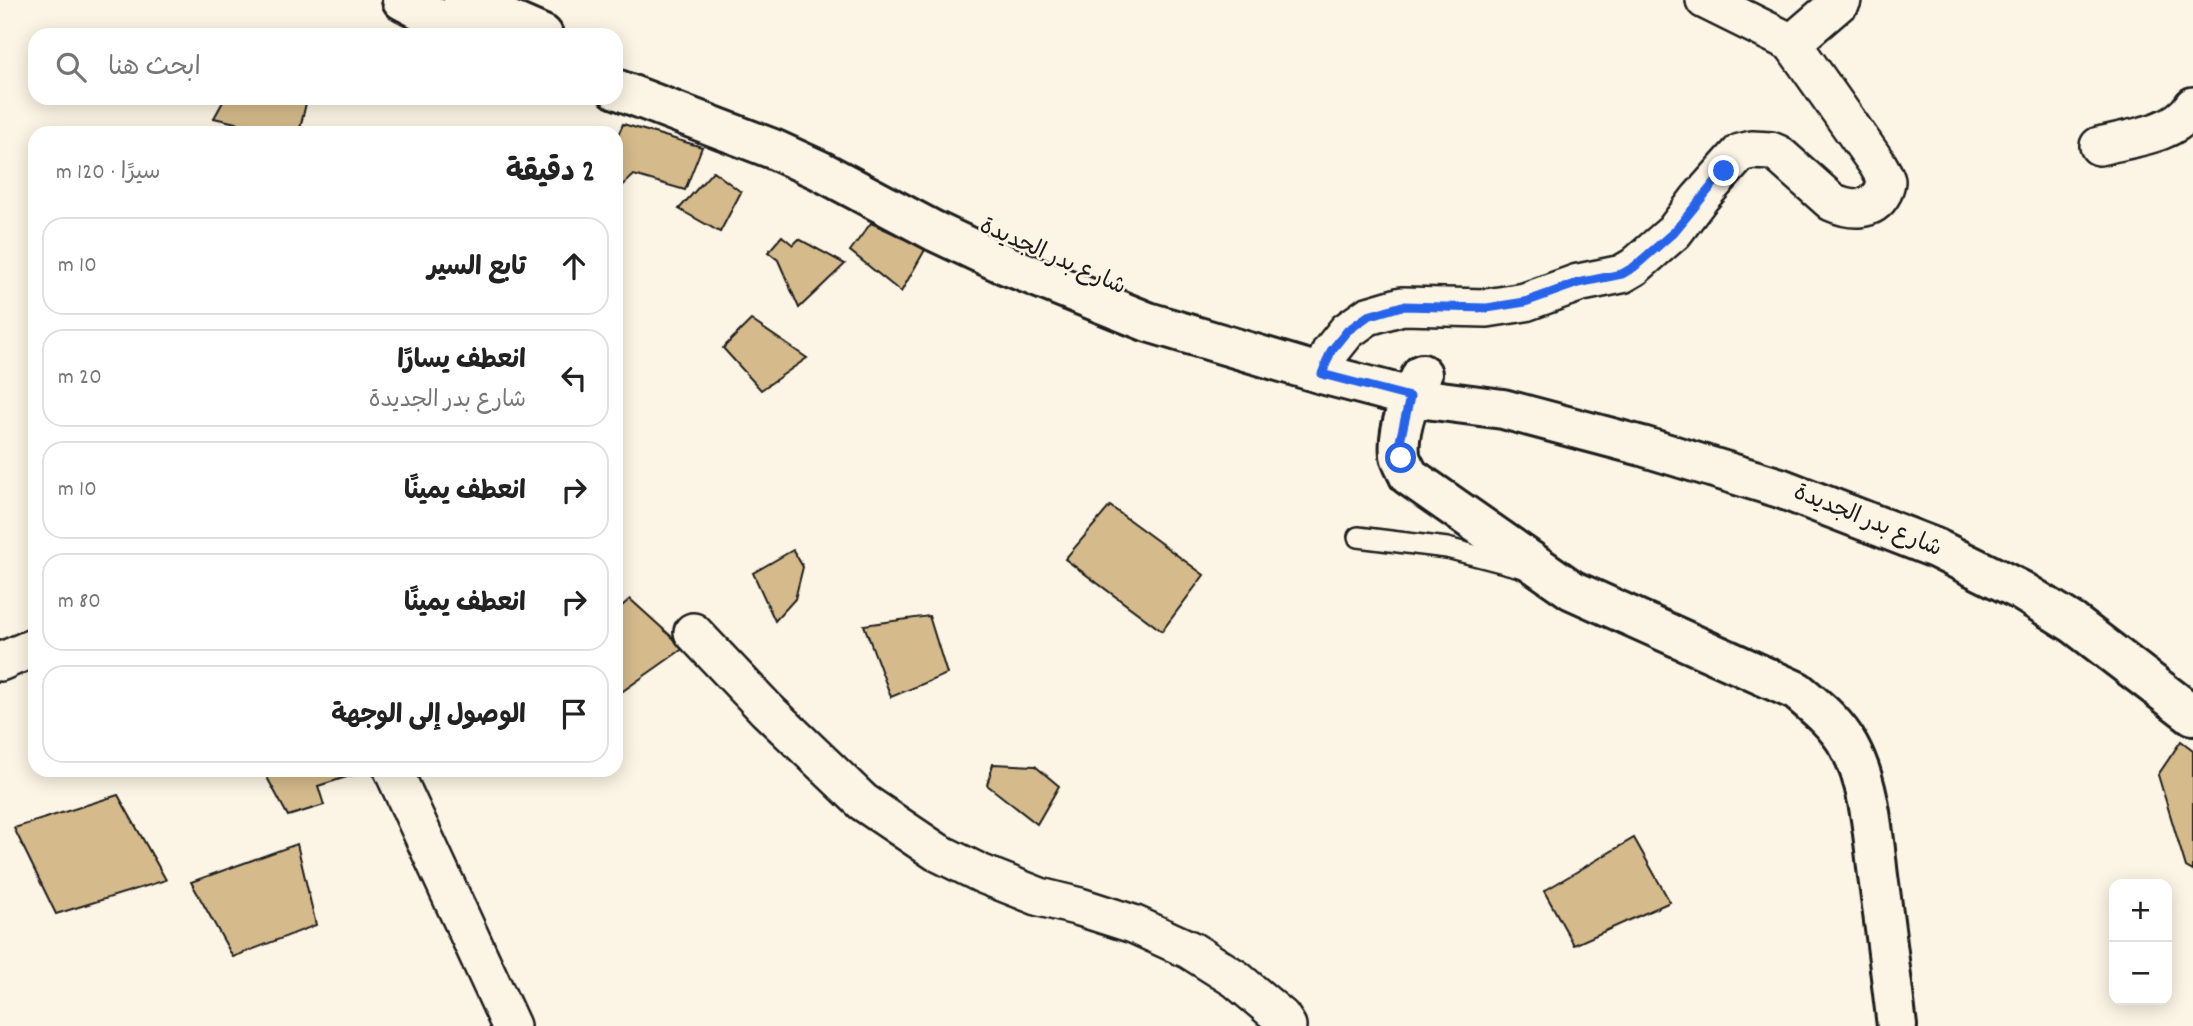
<!DOCTYPE html>
<html lang="ar">
<meta charset="utf-8">
<style>
:root{--surface:#fff;--page:#f2f2f2;--text:#222;--muted:#767676;--line:#e0e0e0}
body{margin:0;font-family:Dekko,"Playpen Sans Arabic",sans-serif;background:var(--page);color:var(--text);direction:rtl}
.controls{position:absolute;right:21px;bottom:21px;display:grid;overflow:hidden;border-radius:14px;box-shadow:0 4px 18px #0003}
.controls button{width:63px;height:63px;display:grid;place-items:center;padding:0;border:0;border-bottom:2px solid var(--line);background:var(--surface);color:var(--text);font:35px sans-serif}
.stop{position:absolute;width:21px;height:21px;margin:-16px;border:5px solid #2563eb;border-radius:50%;background:#fff}
.stop.end{background:#2563eb;border-color:#fff;box-shadow:0 2px 7px #0008}
.list{margin:0;padding:0;list-style:none}
h2{display:flex;justify-content:space-between;align-items:center;height:91px;margin:0;padding:0 28px;font-size:30px}
h2 small{font-size:23px;font-weight:400;color:var(--muted)}
.list li{display:grid;grid-template-columns:46px 1fr auto;gap:21px;align-items:center;box-sizing:border-box;height:98px;margin:0 14px 14px;padding:0 14px;border:2px solid var(--line);border-radius:21px}
.list b{display:block;font-size:26px;white-space:nowrap}
.list p{margin:0;font-size:23px;white-space:nowrap;color:var(--muted)}
.list em{font-size:23px;font-style:normal;color:var(--muted)}
.icon{flex:none;width:38px;height:38px;fill:none;stroke:currentColor;stroke-width:2;stroke-linecap:round;stroke-linejoin:round}
.map{position:relative;flex:none;width:2193px;height:1026px;overflow:hidden;direction:ltr}
.search{position:absolute;background:var(--surface);box-shadow:0 4px 18px #0003;left:28px;top:28px;width:595px;height:77px;display:flex;align-items:center;gap:18px;box-sizing:border-box;padding:0 24px;border-radius:21px;color:var(--muted);font-size:26px}
.panel{position:absolute;background:var(--surface);box-shadow:0 4px 18px #0003;left:28px;top:126px;width:595px;height:651px;border-radius:21px;direction:rtl}
.map>svg:first-child{display:block}
</style>
<div class="map">
<svg width="2193" height="1026" viewBox="0 0 2193 1026">
<rect width="100%" height="100%" fill="#fcf5e5"/>
<filter id="ink" filterUnits="userSpaceOnUse"><feTurbulence type="fractalNoise" baseFrequency=".0143" numOctaves="2"/><feDisplacementMap in="SourceGraphic" scale="14" xChannelSelector="R" yChannelSelector="G"/><feConvolveMatrix kernelMatrix="1 2 1 2 8 2 1 2 1" color-interpolation-filters="sRGB"/></filter>
<g filter="url(#ink)">
<!-- building -->
<path fill="#d5bb8b" stroke="#1c1c1c" stroke-width="2" d="M 225,98 L 303,98 L 307,99 L 299,133 L 268,133 L 258,128 L 214,118 Z
M 623,124 L 702,147 L 685,190 L 634,175 L 616,192 L 616,140 Z
M 713,171 L 741,192 L 720,232 L 679,209 Z
M 871,223 L 926,248 L 901,292 L 850,251 Z
M 782,236 L 793,245 L 799,239 L 845,264 L 799,308 L 778,260 L 768,252 Z
M 751,320 L 807,358 L 761,390 L 723,348 Z
M 1110,506 L 1204,575 L 1162,631 L 1065,559 Z
M 793,550 L 803,567 L 795,599 L 775,621 L 753,573 Z
M 630,599 L 684,648 L 620,693 L 616,690 L 616,611 Z
M 929,616 L 947,674 L 891,697 L 864,625 Z
M 2181,741 L 2193,750 L 2193,871 L 2186,867 L 2158,775 Z
M 993,764 L 1035,766 L 1059,786 L 1037,824 L 987,785 Z
M 263,770 L 358,770 L 359,773 L 318,786 L 324,805 L 288,816 Z
M 118,795 L 166,880 L 56,914 L 14,828 Z
M 1634,838 L 1670,902 L 1574,945 L 1544,891 Z
M 297,844 L 316,925 L 233,957 L 191,882 Z"/>
<g fill="none" stroke-linecap="round" stroke-linejoin="round">
<defs>
<path id="service" d="M 1358,537 L 1447,548 L 1520,567"/>
<path id="minor" d="M 1705,0 L 1792,43
M 2099,146 C 2130,138 2175,135 2193,106
M 1322,374 L 1331,351 L 1347,331 L 1368,316 L 1402,306 L 1487,308 L 1525,302 L 1578,283 L 1622,274 L 1634,267 L 1674,232 L 1699,199 L 1740,153 L 1752,150 L 1771,151 L 1778,154 L 1832,202 C 1850,210 1872,213 1883,192 C 1884,189 1886,184 1886,181 C 1885,176 1880,169 1878,165 L 1792,43 L 1842,0
M 693,632 L 767,710 L 863,802 L 937,852 L 982,874 L 1040,897 L 1080,907 L 1133,924 L 1190,950 L 1236,979 L 1281,1017 L 1287,1026
M 0,662 L 35,647
M 393,770 L 511,1026"/>
<path id="tertiary" d="M 1422,374 C 1410,398 1397,428 1400,455 C 1401,462 1406,469 1409,476 L 1572,590 L 1797,691 C 1817,708 1836,723 1849,746 C 1870,784 1873,834 1878,876 C 1885,926 1891,976 1897,1026"/>
<path id="secondary" d="M 402,0 L 468,35
M 463,0 L 543,35
M 616,89 L 773,149 L 819,170 L 934,231 L 1004,264 L 1148,322 L 1322,374 L 1410,397 L 1503,409 L 1642,446 L 1780,488 L 1935,548 L 2020,590 L 2073,623 L 2193,715"/>
</defs>
<!-- service casing -->
<use href="#service" stroke="#1c1c1c" stroke-width="24"/>
<!-- minor casing -->
<use href="#minor" stroke="#1c1c1c" stroke-width="42"/>
<!-- tertiary casing -->
<use href="#tertiary" stroke="#1c1c1c" stroke-width="44"/>
<!-- secondary casing -->
<use href="#secondary" stroke="#1c1c1c" stroke-width="44"/>
<!-- service -->
<use href="#service" stroke="#fcf5e5" stroke-width="19"/>
<!-- minor -->
<use href="#minor" stroke="#fcf5e5" stroke-width="37"/>
<!-- tertiary -->
<use href="#tertiary" stroke="#fcf5e5" stroke-width="38"/>
<!-- secondary -->
<use href="#secondary" stroke="#fcf5e5" stroke-width="38"/>
</g>
</g>
<g fill="none" stroke-linecap="round" stroke-linejoin="round" filter="url(#ink)">
<!-- route -->
<path stroke="#2563eb" stroke-width="9" d="M 1401,458 L 1400,441 L 1410,397 L 1322,374 L 1331,351 L 1347,331 L 1368,316 L 1402,306 L 1487,308 L 1525,302 L 1578,283 L 1622,274 L 1634,267 L 1674,232 L 1724,171"/>
</g>
<g text-anchor="middle" dominant-baseline="central" stroke-width="5" stroke-linejoin="round" paint-order="stroke">
<!-- street labels -->
<g font-size="23" fill="#1c1c1c" stroke="#fcf5e5">
<text transform="translate(1052 258) rotate(24)">شارع بدر الجديدة</text>
<text transform="translate(1867 522) rotate(22)">شارع بدر الجديدة</text>
</g>
</g>
</svg>
<div class="controls">
<button>+</button>
<button>−</button>
</div>
<div class="stop" style="left:1401px;top:458px"></div>
<div class="stop end" style="left:1724px;top:171px"></div>
<div class="search"><svg class="icon" aria-label="search" viewBox="0 0 24 24"><circle cx="10" cy="10" r="6"/><path d="M15 15l6 6"/></svg>ابحث هنا</div>
<section class="panel">
<h2>2 دقيقة<small>سيرًا · 120 m</small></h2>
<ul class="list">
<li><svg class="icon" aria-label="ahead" viewBox="0 0 24 24"><path d="M12 20V5M6 11l6-6 6 6"/></svg><div><b>تابع السير</b></div><em>10 m</em></li>
<li><svg class="icon" aria-label="left" viewBox="0 0 24 24"><path d="M17 20v-9H6M10 6l-5 5 5 5"/></svg><div><b>انعطف يسارًا</b><p>شارع بدر الجديدة</p></div><em>20 m</em></li>
<li><svg class="icon" aria-label="right" viewBox="0 0 24 24"><path d="M7 20v-9h11M14 6l5 5-5 5"/></svg><div><b>انعطف يمينًا</b></div><em>10 m</em></li>
<li><svg class="icon" aria-label="right" viewBox="0 0 24 24"><path d="M7 20v-9h11M14 6l5 5-5 5"/></svg><div><b>انعطف يمينًا</b></div><em>80 m</em></li>
<li><svg class="icon" aria-label="arrive" viewBox="0 0 24 24"><path d="M6 21V4h12l-3 4 3 4H6"/></svg><div><b>الوصول إلى الوجهة</b></div></li>
</ul>
</section>
</div>
